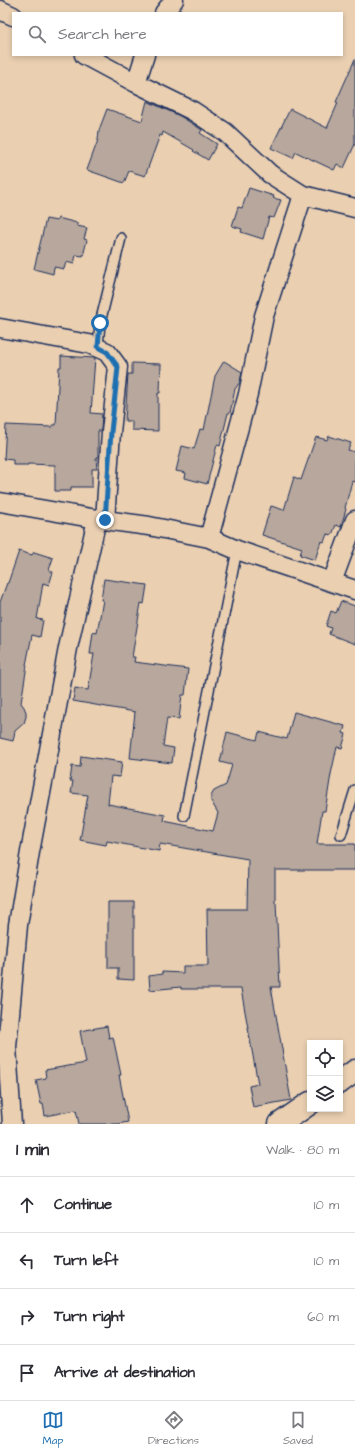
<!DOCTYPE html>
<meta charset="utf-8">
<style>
:root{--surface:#fff;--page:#f2f2f3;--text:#2b2b33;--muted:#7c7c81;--line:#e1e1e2;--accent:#1f6fb2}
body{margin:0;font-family:"Architects Daughter",sans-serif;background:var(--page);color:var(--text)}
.controls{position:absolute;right:12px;bottom:12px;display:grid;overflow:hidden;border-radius:0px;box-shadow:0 2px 6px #0003}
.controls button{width:36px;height:36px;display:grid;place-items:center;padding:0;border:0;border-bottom:1px solid var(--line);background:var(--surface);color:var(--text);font:20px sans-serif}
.stop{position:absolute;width:12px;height:12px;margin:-9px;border:3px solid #1f6fb2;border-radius:50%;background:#fff}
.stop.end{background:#1f6fb2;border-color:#fff;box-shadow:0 1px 4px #0008}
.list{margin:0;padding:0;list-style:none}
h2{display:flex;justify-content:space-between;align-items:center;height:52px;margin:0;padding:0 16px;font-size:17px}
h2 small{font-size:13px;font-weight:400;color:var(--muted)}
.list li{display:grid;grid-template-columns:26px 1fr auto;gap:12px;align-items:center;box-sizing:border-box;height:56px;padding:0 16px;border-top:1px solid var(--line)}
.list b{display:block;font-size:15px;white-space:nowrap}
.list em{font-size:13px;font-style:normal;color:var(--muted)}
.icon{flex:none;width:22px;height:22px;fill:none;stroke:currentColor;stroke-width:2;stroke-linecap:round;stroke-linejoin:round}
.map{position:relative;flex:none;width:355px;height:1124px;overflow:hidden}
.search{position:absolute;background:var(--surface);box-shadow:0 2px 6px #0003;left:12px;right:12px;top:12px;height:44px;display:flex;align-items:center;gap:10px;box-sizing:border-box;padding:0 14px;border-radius:0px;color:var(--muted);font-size:15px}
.sheet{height:276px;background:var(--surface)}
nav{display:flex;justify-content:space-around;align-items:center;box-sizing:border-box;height:56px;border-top:1px solid var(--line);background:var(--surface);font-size:11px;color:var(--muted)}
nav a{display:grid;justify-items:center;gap:2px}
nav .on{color:var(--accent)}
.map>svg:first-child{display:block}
</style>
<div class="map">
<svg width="355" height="1124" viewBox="0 0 355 1124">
<rect width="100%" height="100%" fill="#eacfb1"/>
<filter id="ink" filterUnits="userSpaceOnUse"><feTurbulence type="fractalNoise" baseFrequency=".025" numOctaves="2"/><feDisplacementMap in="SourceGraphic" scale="8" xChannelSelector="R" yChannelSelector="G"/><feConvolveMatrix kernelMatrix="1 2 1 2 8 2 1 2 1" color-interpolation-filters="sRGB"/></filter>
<g filter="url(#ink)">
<!-- building -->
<path fill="#b7a79c" stroke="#1b2f5e" d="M 355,59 L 355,144 L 344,168 L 337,164 L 334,170 L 296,152 L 293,158 L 271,148 L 290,109 L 327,128 L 338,103 L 336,102 Z
M 147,101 L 180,116 L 196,126 L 202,130 L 200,133 L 217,144 L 208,160 L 193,151 L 194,150 L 163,132 L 162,136 L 160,135 L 145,176 L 129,171 L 124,183 L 87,170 L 98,140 L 99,130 L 107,109 L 142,121 Z
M 249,188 L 274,196 L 273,198 L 281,200 L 274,218 L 269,217 L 263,239 L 241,232 L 242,229 L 232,226 L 238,207 L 242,208 Z
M 58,218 L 77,223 L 77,226 L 87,228 L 84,239 L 87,240 L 83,256 L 76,255 L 74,264 L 66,262 L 64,269 L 54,267 L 53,274 L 34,269 L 46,219 L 57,221 Z
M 61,356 L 95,358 L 91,413 L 102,414 L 101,431 L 98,431 L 98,458 L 96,458 L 97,469 L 92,469 L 92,487 L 71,487 L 71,491 L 55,491 L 55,465 L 28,464 L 28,465 L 13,465 L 13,460 L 4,459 L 6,425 L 52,427 L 52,425 L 56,425 L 59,367 L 61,367 Z
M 224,361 L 242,372 L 240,382 L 235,389 L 230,413 L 228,413 L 220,446 L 217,445 L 207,484 L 185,478 L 186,473 L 176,471 L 182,446 L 194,449 L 200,429 L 204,430 L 215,376 Z
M 132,363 L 161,364 L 160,393 L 158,393 L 158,431 L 132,430 L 132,421 L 125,421 L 128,374 L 132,374 Z
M 329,436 L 351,443 L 348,450 L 355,452 L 355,482 L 352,481 L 345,508 L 346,509 L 341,527 L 336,525 L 332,535 L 327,534 L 324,542 L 321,541 L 315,560 L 300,555 L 302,548 L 262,535 L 271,506 L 284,510 L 294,477 L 301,480 L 316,437 L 327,440 Z
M 19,551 L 32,555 L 34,552 L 53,558 L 49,570 L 53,572 L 49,585 L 43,583 L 37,619 L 43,620 L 40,637 L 32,635 L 26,665 L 27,665 L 21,703 L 24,707 L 26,712 L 26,717 L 24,723 L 15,731 L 13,741 L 0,738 L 0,602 L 7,583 L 8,583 Z
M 104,579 L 147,585 L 144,604 L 141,603 L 132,657 L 135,657 L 134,662 L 188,669 L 185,695 L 182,695 L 179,719 L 167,718 L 163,746 L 174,748 L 172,763 L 130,758 L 135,712 L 73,701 L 75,688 L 88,690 L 94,654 L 90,654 L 93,632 L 97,633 L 103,600 L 101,600 Z
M 341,601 L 355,606 L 355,644 L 329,634 L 331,628 L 326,626 L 331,611 L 336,613 Z
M 294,712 L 345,726 L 343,733 L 346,734 L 342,748 L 337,747 L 331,774 L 325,811 L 322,811 L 317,844 L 355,844 L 355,870 L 275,870 L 275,903 L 276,902 L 280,987 L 271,987 L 291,1100 L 253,1107 L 249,1086 L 258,1084 L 241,989 L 181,989 L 181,987 L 150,990 L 149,976 L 162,974 L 162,972 L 183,973 L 183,966 L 208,966 L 207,909 L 247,909 L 248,859 L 160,844 L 159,851 L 107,841 L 106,845 L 80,840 L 88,795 L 71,793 L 73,781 L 70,781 L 72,766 L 80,767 L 81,756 L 122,762 L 120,777 L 111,776 L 108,804 L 165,815 L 164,821 L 213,831 L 218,813 L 211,801 L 211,796 L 214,791 L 226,785 L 232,765 L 220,762 L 227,732 L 257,740 L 259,732 L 287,739 Z
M 108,902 L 134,902 L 134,980 L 118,979 L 118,968 L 108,968 Z
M 107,1026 L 109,1038 L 113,1037 L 121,1075 L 119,1075 L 128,1122 L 118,1124 L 79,1124 L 76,1110 L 45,1116 L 43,1104 L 41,1104 L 36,1080 L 46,1078 L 45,1070 L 86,1063 L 80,1031 Z"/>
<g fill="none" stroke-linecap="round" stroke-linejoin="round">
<defs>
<path id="lane" d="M 98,347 L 100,323 L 121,238
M 184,816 L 237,550
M 341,835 L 355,790"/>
<path id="street" d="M 0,10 L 13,16
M 164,13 L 174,0
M 84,55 L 136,83 L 193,111 L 225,132 L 270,174 L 303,195 L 355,208
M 136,83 L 145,55
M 0,328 L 89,344 L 107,352 L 118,367 L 111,432 L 105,520
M 0,502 L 97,519 L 149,526 L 209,538 L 237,550 L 355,590
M 209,538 L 248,394 L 264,316 L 303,195
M 332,582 L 355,520
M 12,1124 L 7,1047 L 18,925 L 30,852 L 68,648 L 97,519"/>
<path id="secondary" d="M 340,1082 L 355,1071
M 280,1124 L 310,1103"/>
</defs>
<!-- lane casing -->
<use href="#lane" stroke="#1b2f5e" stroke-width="12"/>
<!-- street casing -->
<use href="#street" stroke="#1b2f5e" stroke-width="21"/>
<!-- secondary casing -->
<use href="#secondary" stroke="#1b2f5e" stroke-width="25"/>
<!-- lane -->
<use href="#lane" stroke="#eacfb1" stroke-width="9"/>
<!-- street -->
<use href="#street" stroke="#eacfb1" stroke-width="18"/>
<!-- secondary -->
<use href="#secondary" stroke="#eacfb1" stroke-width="22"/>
</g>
</g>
<g fill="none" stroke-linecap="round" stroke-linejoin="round" filter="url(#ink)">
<!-- route -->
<path stroke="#1f6fb2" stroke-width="5" d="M 100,323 L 98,347 L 107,352 L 118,367 L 111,432 L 105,520"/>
</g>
</svg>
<div class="controls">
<button><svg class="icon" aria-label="locate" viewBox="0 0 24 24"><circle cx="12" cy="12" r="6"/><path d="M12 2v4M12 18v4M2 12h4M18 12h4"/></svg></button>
<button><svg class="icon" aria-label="layers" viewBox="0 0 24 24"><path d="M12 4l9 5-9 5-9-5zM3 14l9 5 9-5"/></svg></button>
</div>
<div class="stop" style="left:100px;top:323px"></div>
<div class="stop end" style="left:105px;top:520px"></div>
<div class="search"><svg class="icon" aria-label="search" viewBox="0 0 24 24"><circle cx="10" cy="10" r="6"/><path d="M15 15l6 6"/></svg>Search here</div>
</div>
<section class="sheet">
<h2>1 min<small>Walk · 80 m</small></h2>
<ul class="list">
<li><svg class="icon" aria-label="ahead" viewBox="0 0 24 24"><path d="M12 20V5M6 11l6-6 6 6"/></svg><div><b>Continue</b></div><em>10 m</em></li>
<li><svg class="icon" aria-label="left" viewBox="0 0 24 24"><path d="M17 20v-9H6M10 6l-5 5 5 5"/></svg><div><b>Turn left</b></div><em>10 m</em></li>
<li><svg class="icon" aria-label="right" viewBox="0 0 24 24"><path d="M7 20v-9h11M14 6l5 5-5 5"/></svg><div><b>Turn right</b></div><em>60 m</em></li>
<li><svg class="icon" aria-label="arrive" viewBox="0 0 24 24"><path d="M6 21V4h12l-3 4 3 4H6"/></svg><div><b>Arrive at destination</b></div></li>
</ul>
</section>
<nav>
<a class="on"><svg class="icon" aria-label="map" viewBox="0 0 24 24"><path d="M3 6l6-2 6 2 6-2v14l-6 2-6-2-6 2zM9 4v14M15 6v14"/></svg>Map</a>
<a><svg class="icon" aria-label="directions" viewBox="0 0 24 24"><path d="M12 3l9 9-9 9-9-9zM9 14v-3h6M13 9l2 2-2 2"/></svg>Directions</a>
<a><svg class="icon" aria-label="saved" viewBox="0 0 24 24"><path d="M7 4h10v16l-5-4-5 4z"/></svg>Saved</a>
</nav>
